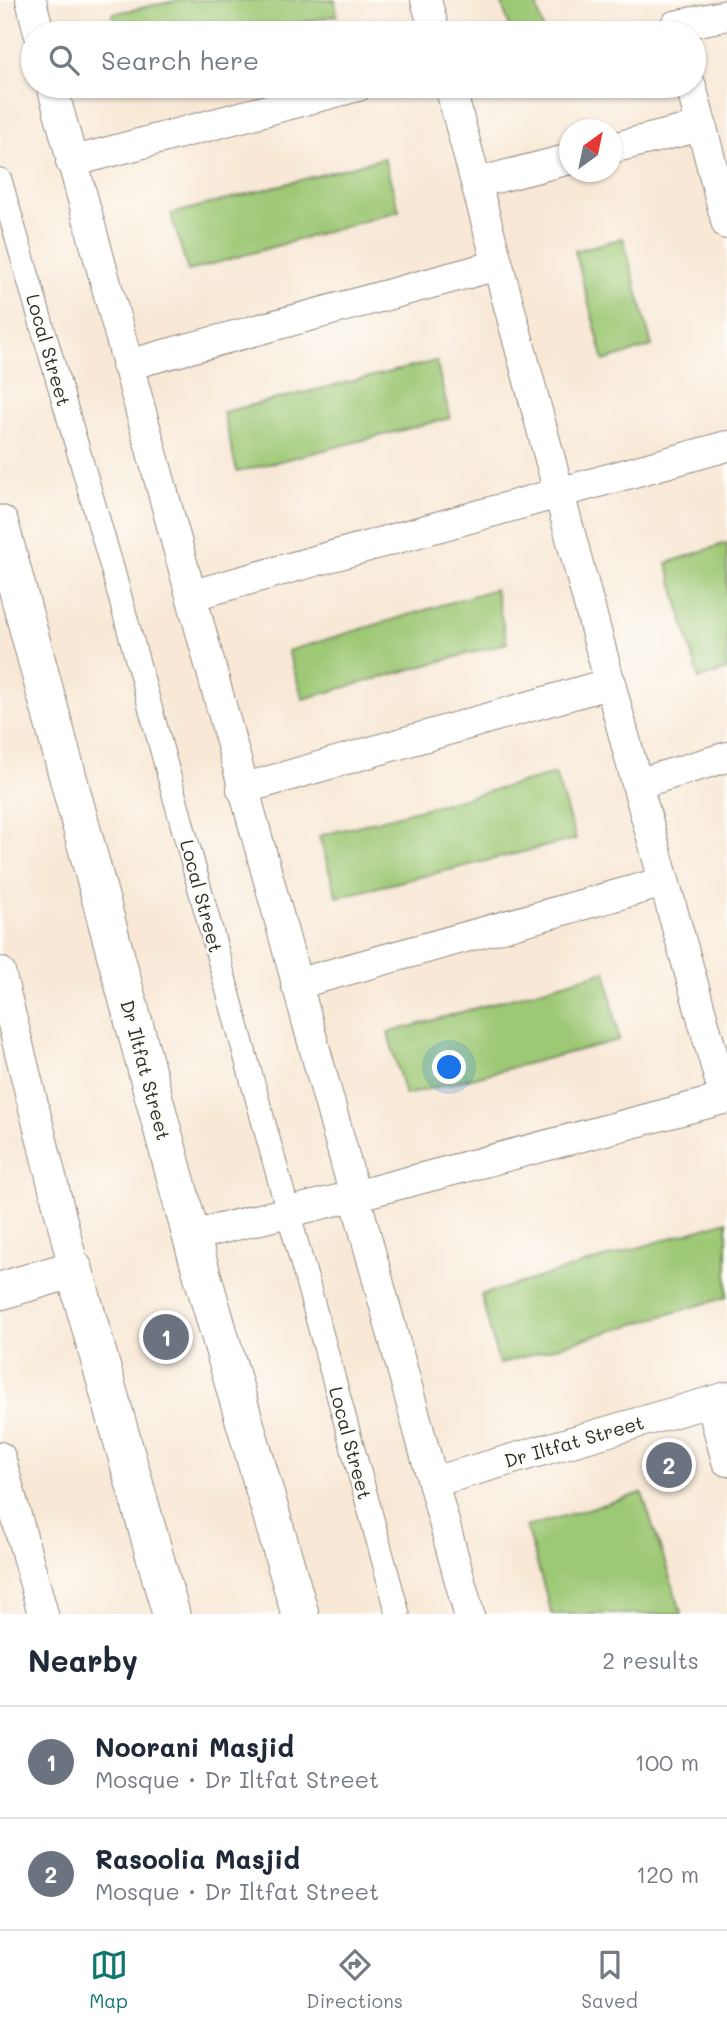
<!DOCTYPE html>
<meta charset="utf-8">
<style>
:root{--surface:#fff;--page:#f2f2f3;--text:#1f2937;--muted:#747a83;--line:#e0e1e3;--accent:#0f766e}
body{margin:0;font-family:Mali,sans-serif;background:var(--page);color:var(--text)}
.compass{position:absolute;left:559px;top:119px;width:63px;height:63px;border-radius:50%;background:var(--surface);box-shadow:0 2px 5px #0004;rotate:33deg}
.you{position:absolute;left:450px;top:1068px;width:24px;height:24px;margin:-18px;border:5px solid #fff;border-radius:50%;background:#1a73e8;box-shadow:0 0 0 10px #1a73e833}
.badge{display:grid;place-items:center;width:46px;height:46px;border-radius:50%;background:var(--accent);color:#fff;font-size:23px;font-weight:700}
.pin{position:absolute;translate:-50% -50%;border:4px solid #fff;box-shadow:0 2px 7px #0006}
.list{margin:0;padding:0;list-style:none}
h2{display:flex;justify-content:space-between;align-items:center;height:91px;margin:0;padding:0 28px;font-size:30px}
h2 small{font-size:23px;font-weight:400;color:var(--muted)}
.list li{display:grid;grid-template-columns:46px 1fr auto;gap:21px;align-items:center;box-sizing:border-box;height:112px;padding:0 28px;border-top:2px solid var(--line)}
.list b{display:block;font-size:26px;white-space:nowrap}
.list p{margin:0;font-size:23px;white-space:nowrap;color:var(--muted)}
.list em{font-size:23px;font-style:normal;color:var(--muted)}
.icon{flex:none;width:38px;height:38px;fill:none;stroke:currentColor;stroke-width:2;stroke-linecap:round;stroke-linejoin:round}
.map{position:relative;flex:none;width:727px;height:1614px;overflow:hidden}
.search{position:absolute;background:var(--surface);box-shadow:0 2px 5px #0004;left:21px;right:21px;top:21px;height:77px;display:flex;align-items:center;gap:18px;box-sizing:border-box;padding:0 24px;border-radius:38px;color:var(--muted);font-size:26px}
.sheet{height:315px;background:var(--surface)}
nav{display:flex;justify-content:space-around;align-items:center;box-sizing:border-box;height:98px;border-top:2px solid var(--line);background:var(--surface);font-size:19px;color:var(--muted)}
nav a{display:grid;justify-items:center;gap:4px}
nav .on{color:var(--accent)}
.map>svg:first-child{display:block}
</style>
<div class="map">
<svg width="727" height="1614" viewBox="0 0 727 1614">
<rect width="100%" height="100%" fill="#fdfcf7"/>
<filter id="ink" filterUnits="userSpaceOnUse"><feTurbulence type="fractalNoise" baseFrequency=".0143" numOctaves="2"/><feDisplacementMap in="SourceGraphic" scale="14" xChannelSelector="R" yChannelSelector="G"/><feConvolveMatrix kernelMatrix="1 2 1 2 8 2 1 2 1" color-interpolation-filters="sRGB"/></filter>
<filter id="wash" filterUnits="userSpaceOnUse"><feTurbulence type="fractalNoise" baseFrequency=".00686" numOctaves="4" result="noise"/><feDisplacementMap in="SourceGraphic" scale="28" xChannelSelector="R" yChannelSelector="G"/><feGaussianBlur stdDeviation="1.57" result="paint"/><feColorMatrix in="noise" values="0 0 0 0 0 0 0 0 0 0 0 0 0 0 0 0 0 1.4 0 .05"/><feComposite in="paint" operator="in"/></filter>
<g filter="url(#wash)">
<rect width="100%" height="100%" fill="#f8e8d5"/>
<!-- green -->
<path fill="#9dc875" stroke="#647a50" stroke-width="2" d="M 179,0 L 335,0 L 337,15 L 252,33 L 117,33 L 112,14 Z
M 501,0 L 535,0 L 544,33 L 511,33 Z
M 384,158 L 399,211 L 188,271 L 171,214 Z
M 623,238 L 652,346 L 604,361 L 575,251 Z
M 436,361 L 450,418 L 237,472 L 223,412 Z
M 727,543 L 727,670 L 699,679 L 667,563 Z
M 495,589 L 507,643 L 303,699 L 288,651 Z
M 555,774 L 576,839 L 337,897 L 319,836 Z
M 606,971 L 619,1040 L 405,1095 L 388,1033 Z
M 727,1221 L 727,1297 L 499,1364 L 481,1295 Z
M 642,1493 L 682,1614 L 552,1614 L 526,1527 Z"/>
</g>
<g filter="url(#ink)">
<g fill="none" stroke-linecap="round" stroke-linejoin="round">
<defs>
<path id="pedestrian" d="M 0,180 L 111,564 L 398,1614"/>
<path id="minor" d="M 31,0 L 39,33
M 426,0 L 435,33
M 675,26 L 727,15
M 52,86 L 433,1482
M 450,86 L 637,784 L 725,1099
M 691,86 L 727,224
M 612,148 L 702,126
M 71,162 L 358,86
M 476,183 L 570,159
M 127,365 L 498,265
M 193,595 L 727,446
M 637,784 L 727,757
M 242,789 L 611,683
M 0,972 L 74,1269
M 296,984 L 664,882
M 191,1236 L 354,1196 L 727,1098
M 711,1402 L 727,1461
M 0,1457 L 43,1614
M 469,1614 L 433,1482 L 727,1397"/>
<path id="tertiary" d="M 0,524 L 191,1236 L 300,1614
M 0,1291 L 74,1269 L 171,1614"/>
</defs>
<!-- pedestrian casing -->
<use href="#pedestrian" stroke="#928a80" stroke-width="25"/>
<!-- minor casing -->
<use href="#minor" stroke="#928a80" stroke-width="32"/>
<!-- tertiary casing -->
<use href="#tertiary" stroke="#928a80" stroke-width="39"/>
<!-- pedestrian -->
<use href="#pedestrian" stroke="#fff" stroke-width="23"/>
<!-- minor -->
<use href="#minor" stroke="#fff" stroke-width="30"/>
<!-- tertiary -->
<use href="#tertiary" stroke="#fff" stroke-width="37"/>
</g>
</g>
<g text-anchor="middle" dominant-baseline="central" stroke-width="5" stroke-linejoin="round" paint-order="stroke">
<!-- street labels -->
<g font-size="19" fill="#2b2b2b" stroke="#fdfcf7">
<text transform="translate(49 350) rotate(74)">Local Street</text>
<text transform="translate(202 896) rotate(75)">Local Street</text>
<text transform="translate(146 1070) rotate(75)">Dr Iltfat Street</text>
<text transform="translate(574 1441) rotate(-16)">Dr Iltfat Street</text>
<text transform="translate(351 1443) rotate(75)">Local Street</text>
</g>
</g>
</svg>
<svg class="compass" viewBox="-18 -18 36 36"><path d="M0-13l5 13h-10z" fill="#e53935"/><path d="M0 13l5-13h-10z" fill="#747a83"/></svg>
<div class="you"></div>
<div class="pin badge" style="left:166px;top:1337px;background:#6b7280">1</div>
<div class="pin badge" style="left:669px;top:1465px;background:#6b7280">2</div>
<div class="search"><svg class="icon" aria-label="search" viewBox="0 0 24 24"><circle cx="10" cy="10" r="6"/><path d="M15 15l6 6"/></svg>Search here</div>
</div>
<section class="sheet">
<h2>Nearby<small>2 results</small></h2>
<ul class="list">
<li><span class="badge" style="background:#6b7280">1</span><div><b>Noorani Masjid</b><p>Mosque · Dr Iltfat Street</p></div><em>100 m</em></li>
<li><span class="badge" style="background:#6b7280">2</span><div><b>Rasoolia Masjid</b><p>Mosque · Dr Iltfat Street</p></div><em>120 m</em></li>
</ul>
</section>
<nav>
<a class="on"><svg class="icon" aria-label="map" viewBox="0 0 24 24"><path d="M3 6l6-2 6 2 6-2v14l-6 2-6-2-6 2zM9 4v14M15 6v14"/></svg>Map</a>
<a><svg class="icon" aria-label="directions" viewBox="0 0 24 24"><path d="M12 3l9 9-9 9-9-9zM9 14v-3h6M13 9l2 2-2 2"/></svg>Directions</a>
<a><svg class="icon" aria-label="saved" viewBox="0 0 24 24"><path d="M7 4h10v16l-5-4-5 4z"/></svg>Saved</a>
</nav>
